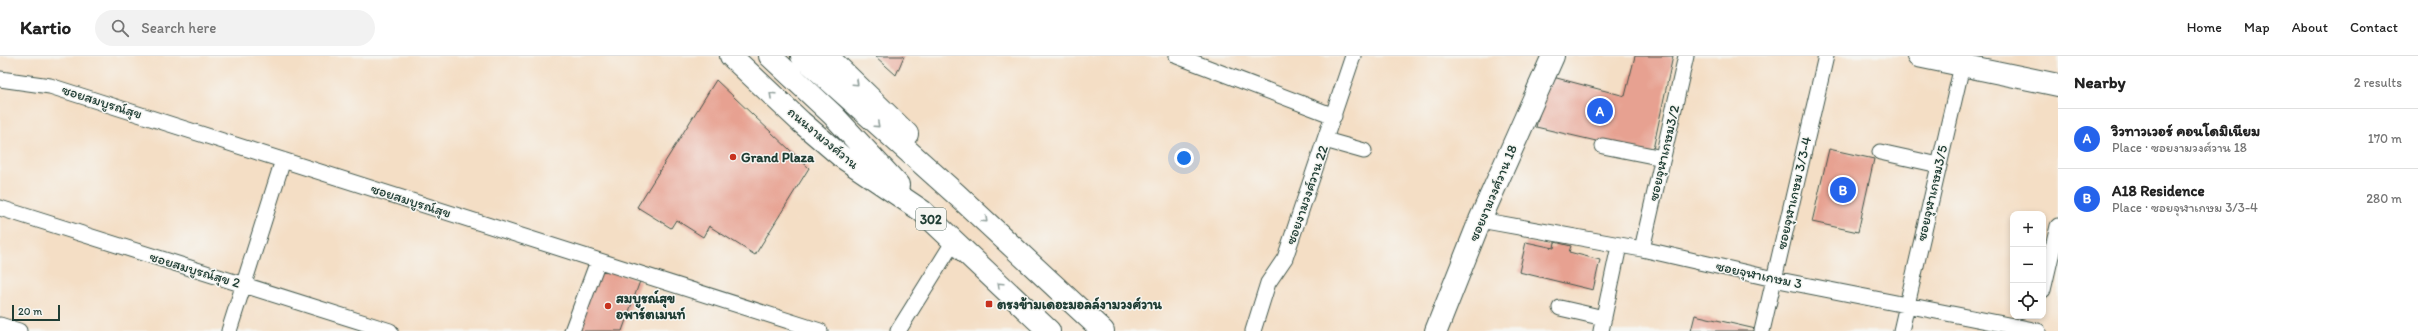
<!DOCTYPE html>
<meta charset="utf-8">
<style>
:root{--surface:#fff;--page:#f2f2f2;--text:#222;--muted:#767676;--line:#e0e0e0;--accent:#2563eb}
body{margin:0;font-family:Itim,"Playpen Sans Thai",sans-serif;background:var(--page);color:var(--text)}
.controls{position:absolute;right:12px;bottom:12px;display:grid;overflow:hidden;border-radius:8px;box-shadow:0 2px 6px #0003}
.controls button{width:36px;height:36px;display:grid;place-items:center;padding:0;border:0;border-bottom:1px solid var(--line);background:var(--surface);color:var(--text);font:20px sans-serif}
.scale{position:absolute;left:12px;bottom:10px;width:48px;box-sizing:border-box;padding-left:4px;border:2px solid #1f3d34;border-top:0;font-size:11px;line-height:14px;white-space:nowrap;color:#1f3d34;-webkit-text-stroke:3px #f6f6f2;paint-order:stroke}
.you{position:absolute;left:1184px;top:102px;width:14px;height:14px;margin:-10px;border:3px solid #fff;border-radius:50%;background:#1a73e8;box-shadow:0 0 0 6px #1a73e833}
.badge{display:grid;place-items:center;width:26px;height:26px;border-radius:50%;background:var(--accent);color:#fff;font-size:13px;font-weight:700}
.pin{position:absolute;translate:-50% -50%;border:2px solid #fff;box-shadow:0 1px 4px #0006}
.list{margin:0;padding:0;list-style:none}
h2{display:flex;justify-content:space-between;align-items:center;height:52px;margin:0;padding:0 16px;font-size:17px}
h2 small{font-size:13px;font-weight:400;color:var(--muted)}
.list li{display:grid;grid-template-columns:26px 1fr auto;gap:12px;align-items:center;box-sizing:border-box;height:60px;padding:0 16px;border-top:1px solid var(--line)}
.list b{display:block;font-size:15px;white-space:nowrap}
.list p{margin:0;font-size:13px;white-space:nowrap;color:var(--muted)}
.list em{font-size:13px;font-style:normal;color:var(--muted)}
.icon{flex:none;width:22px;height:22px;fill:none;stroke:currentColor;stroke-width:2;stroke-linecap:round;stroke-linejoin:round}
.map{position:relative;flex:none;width:2058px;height:275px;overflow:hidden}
header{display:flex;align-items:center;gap:24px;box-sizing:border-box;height:56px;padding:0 20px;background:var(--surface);border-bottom:1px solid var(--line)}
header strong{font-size:19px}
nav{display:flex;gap:22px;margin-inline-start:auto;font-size:14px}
.search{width:280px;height:36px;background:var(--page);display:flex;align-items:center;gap:10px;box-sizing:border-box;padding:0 14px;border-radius:22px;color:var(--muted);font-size:15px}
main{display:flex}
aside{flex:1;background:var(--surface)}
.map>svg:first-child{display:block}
</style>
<header>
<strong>Kartio</strong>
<div class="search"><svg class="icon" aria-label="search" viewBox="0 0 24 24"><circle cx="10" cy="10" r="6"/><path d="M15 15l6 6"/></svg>Search here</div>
<nav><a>Home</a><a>Map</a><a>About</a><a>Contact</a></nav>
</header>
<main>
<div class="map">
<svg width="2058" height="275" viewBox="0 0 2058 275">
<rect width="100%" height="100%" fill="#f6f6f2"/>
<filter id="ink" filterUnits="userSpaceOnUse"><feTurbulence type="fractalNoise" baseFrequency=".025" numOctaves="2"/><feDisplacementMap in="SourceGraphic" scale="8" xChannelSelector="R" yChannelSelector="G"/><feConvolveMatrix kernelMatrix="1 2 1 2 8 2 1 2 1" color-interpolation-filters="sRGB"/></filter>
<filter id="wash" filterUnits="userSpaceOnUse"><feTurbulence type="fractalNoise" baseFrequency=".012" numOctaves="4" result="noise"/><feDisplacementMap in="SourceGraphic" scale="16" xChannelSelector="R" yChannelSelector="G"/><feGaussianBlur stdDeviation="0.9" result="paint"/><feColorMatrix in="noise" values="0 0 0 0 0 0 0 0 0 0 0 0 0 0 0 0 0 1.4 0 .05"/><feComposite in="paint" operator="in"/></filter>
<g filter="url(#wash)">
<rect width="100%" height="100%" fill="#f4dec5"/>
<g id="blocks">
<!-- building -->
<path fill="#e7a191" d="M 875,0 L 904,0 L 896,19 Z
M 1635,0 L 1673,0 L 1652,98 L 1536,71 L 1549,20 L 1625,40 Z
M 716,24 L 809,112 L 755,199 L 709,170 L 703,181 L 676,164 L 671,172 L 637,151 Z
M 1829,93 L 1874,103 L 1858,176 L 1812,166 Z
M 1526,186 L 1554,192 L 1555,186 L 1571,190 L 1569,196 L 1600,204 L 1593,234 L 1519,216 Z
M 599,212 L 640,225 L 622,275 L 577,275 Z
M 1695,259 L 1760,274 L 1760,275 L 1691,275 Z"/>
</g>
</g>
<g filter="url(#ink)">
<use href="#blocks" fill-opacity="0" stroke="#3f554a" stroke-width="1"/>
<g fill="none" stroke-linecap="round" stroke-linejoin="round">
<defs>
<path id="street" d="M 1177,0 L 1334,60
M 0,23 L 50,30 L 820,275
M 1325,84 L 1364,95
M 1603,90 L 1663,102
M 1880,96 L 1939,109
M 0,152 L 390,275
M 1480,164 L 1642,193 L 1774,223 L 2038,275
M 1642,193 L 1686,0
M 2043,234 L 2058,170
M 1560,252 L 1604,262
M 0,269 L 19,275
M 229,275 L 283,104
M 572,275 L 598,205
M 898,275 L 954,185
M 1253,275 L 1268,227 L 1285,202 L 1353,0
M 1601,275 L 1619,190
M 1762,275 L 1826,0
M 1901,275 L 1964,1"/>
<path id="secondary" d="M 1918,0 L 2058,29
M 1436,275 L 1480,164 L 1553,0"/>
<path id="primary" d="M 731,0 L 801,66 L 842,101 L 922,155 L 1049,275
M 770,0 L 833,59 L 898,129
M 802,0 L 956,138 L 1103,275
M 827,0 L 907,78"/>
</defs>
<!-- street casing -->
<use href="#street" stroke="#3f554a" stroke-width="17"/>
<!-- secondary casing -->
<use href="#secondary" stroke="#3f554a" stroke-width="24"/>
<!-- primary casing -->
<use href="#primary" stroke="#3f554a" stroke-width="24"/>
<!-- street -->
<use href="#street" stroke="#fff" stroke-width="15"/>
<!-- secondary -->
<use href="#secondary" stroke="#fff" stroke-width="22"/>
<!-- primary -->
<use href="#primary" stroke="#fff" stroke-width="22"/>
</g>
<!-- one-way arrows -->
<defs><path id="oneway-chevron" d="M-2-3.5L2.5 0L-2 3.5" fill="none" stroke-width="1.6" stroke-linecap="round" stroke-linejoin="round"/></defs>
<g stroke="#8f9e9a">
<use href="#oneway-chevron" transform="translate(856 27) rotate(43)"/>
<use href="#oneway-chevron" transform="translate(772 39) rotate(-137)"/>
<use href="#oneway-chevron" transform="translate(877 69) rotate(42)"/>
<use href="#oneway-chevron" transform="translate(985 164) rotate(43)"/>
<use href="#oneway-chevron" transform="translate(1000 229) rotate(-137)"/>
</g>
</g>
<!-- markers -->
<g fill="#c8321e" stroke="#f6f6f2" stroke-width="1.5">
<circle cx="733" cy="101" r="4"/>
<rect x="985" y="244" width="8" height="8" rx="2"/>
<circle cx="608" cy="250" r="4"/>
</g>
<g text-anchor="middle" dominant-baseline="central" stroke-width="3" stroke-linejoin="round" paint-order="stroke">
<!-- shield labels -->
<rect fill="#f6f6f2" stroke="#60746d" stroke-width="1" x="916" y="152" width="30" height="22" rx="3"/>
<g font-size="13" font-weight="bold" fill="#1f3d34">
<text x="931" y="163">302</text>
</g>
<!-- street labels -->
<g font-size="14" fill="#1f3d34" stroke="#f6f6f2">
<text transform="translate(102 46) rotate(18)">ซอยสมบูรณ์สุข</text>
<text transform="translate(823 82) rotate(40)">ถนนงามวงศ์วาน</text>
<text transform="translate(1664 97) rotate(-77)">ซอยจุฬาเกษม3/2</text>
<text transform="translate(1493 137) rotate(-67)">ซอยงามวงศ์วาน 18</text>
<text transform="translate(1794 137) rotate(-77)">ซอยจุฬาเกษม 3/3-4</text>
<text transform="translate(1932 137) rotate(-77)">ซอยจุฬาเกษม3/5</text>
<text transform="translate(1307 139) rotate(-71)">ซอยงามวงศ์วาน 22</text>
<text transform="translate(411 145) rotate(18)">ซอยสมบูรณ์สุข</text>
<text transform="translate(195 214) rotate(17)">ซอยสมบูรณ์สุข 2</text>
<text transform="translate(1759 219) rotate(12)">ซอยจุฬาเกษม 3</text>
</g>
<!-- poi labels -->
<g font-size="14" font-weight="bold" fill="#1f3d34" stroke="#f6f6f2" text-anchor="start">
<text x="741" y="101">Grand Plaza</text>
<text x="616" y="242">สมบูรณ์สุข<tspan x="616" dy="16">อพาร์ตเมนท์</tspan></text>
<text x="997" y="248">ตรงข้ามเดอะมอลล์งามวงศ์วาน</text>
</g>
</g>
</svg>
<div class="controls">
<button>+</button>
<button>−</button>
<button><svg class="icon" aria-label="locate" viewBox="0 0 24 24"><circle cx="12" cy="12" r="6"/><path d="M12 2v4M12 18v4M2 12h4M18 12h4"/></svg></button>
</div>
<div class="scale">20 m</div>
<div class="you"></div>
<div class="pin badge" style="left:1600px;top:55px">A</div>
<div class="pin badge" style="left:1843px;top:134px">B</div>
</div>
<aside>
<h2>Nearby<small>2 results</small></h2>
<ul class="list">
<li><span class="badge">A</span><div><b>วิวทาวเวอร์ คอนโดมิเนียม</b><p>Place · ซอยงามวงศ์วาน 18</p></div><em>170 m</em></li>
<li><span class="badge">B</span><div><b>A18 Residence</b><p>Place · ซอยจุฬาเกษม 3/3-4</p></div><em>280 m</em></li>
</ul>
</aside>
</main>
